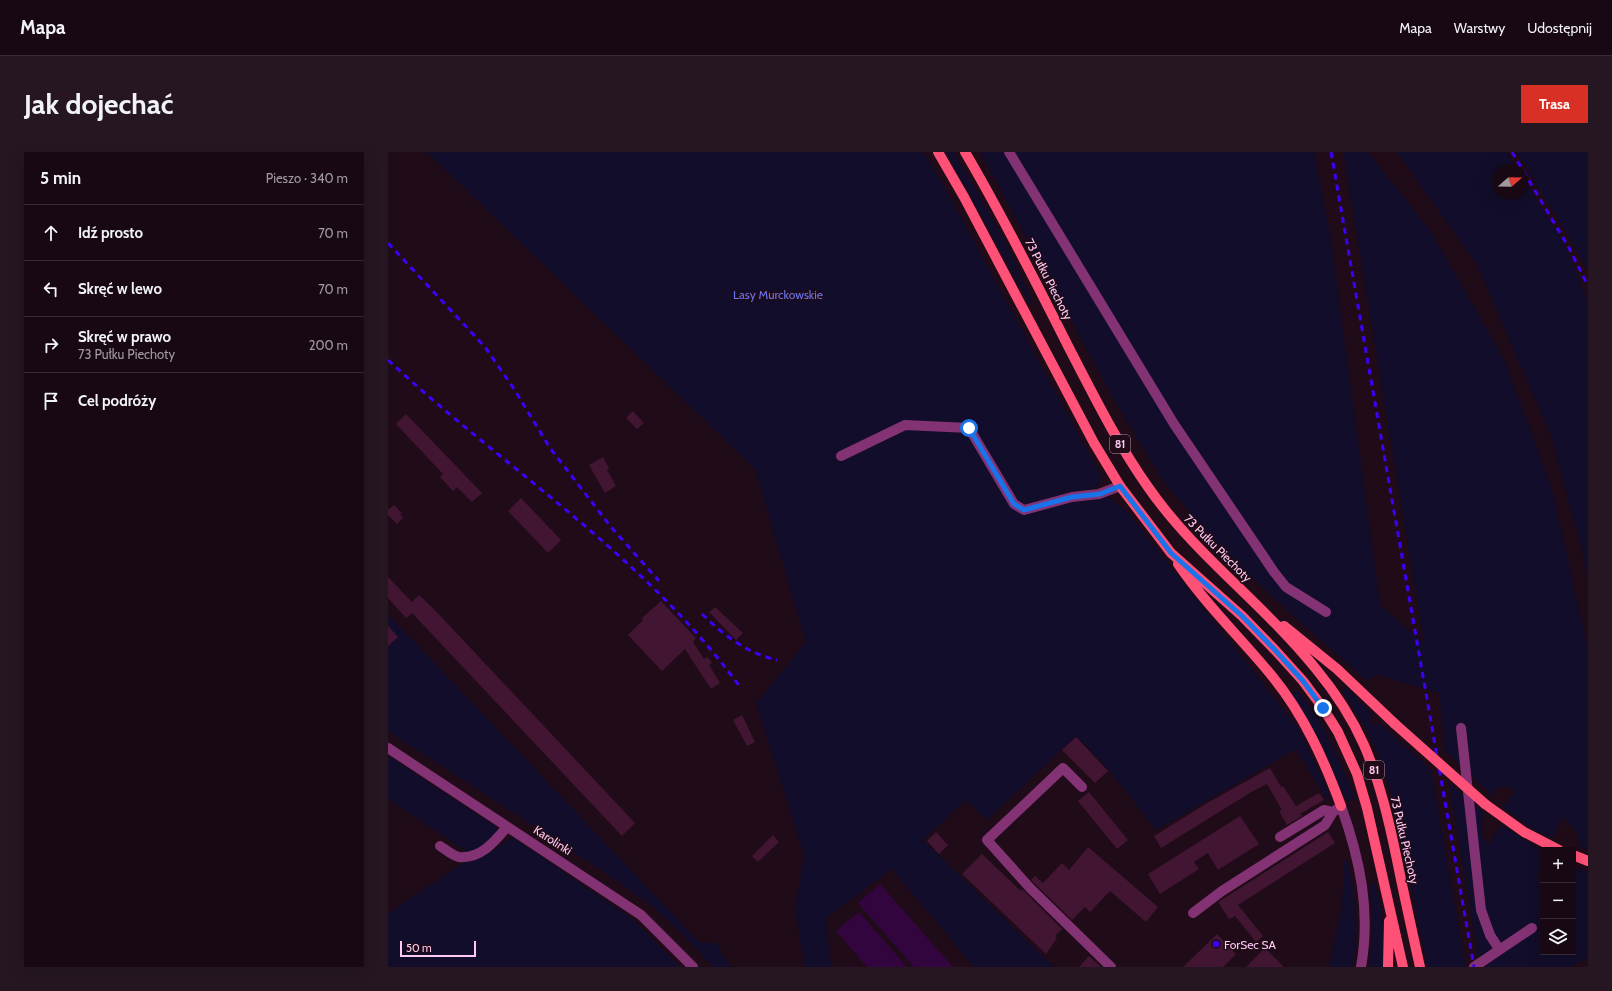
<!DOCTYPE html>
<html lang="pl">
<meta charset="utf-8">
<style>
:root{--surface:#180813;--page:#251621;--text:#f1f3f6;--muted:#9f9aa0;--line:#362933;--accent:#d93025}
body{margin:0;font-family:Cabin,sans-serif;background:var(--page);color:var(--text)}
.controls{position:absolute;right:12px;bottom:12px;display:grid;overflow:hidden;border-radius:0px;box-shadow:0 4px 16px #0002}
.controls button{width:36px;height:36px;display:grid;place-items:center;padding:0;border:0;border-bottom:1px solid var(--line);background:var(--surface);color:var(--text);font:20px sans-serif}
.compass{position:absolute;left:1104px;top:12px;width:36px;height:36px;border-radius:50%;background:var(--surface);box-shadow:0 4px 16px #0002;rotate:70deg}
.scale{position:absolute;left:12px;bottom:10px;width:76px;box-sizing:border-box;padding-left:4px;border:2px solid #ffcaf1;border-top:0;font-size:11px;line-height:14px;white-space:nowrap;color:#ffcaf1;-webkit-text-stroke:3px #200b19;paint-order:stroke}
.stop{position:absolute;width:12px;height:12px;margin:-9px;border:3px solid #1a73e8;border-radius:50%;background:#fff}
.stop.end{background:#1a73e8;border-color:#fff;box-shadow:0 1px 4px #0008}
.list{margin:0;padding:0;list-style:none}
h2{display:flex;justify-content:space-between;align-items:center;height:52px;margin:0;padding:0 16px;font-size:17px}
h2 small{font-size:13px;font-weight:400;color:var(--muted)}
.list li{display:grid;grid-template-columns:26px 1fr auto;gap:12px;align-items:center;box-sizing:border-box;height:56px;padding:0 16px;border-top:1px solid var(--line)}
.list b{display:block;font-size:15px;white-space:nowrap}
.list p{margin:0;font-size:13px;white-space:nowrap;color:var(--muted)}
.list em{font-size:13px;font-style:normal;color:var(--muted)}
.icon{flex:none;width:22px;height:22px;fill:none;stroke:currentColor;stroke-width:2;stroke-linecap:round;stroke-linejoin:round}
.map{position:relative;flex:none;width:1200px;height:815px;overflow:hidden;border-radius:0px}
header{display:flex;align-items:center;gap:24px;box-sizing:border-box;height:56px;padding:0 20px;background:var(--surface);border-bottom:1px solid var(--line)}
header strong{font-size:19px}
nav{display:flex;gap:22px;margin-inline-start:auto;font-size:14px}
.intro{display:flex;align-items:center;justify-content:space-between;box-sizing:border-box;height:96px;padding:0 24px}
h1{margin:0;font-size:28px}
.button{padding:10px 18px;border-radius:0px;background:var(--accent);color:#fff;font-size:14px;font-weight:700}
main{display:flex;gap:24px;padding:0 24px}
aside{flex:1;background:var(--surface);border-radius:0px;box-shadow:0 4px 16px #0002}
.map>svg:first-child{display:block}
</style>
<header>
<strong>Mapa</strong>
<nav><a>Mapa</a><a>Warstwy</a><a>Udostępnij</a></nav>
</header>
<div class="intro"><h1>Jak dojechać</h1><a class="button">Trasa</a></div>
<main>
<aside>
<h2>5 min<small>Pieszo · 340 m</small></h2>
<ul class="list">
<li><svg class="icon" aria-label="ahead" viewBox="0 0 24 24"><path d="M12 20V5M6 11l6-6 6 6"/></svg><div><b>Idź prosto</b></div><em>70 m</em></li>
<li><svg class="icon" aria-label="left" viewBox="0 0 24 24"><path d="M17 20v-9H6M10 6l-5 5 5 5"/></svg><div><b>Skręć w lewo</b></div><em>70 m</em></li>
<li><svg class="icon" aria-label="right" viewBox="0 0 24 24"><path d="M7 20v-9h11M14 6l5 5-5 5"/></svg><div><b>Skręć w prawo</b><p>73 Pułku Piechoty</p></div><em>200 m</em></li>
<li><svg class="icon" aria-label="arrive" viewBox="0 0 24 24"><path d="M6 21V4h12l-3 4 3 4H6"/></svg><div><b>Cel podróży</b></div></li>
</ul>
</aside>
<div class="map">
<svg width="1200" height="815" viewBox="0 0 1200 815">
<rect width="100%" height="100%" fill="#200b19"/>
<!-- green -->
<path fill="#110d2a" d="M 39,0 L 535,0 L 550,23 L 711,320 L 714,328 L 707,337 L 685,339 L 690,350 L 722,345 L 741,362 L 911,577 L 942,644 L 939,648 L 908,597 L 768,678 L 721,618 L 688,584 L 599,668 L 578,648 L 535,688 L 666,815 L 586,815 L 504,717 L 438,766 L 443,815 L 417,815 L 407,758 L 416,703 L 368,551 L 418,490 L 367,317 Z
M 558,0 L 566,0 L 618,91 L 645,151 L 642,152 Z
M 592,0 L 926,0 L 943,88 L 992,453 L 1036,491 L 955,0 L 980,0 L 1042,78 L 1117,209 L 1164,337 L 1200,499 L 1200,697 L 1192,695 C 1190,681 1186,674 1174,666 L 1164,686 L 1142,675 L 1114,655 L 1127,640 C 1120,632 1114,634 1105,638 L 1107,646 L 1057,599 L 1051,541 L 990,523 L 978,528 L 883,444 L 819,380 L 775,329 L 726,248 Z
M 1009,0 L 1119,0 L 1130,18 L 1110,18 L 1110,42 L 1134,42 L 1134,24 L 1175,89 L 1200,149 L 1200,429 L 1193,395 L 1163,284 L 1089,113 Z
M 1128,0 L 1200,0 L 1200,120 L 1181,85 Z
M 0,462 L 311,790 L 328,791 L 343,815 L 325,815 L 294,782 L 263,753 L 228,728 L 0,579 Z
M 958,536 L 985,563 L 981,570 L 987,573 L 993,572 L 1043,618 L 1078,815 L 1039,815 L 1008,658 L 997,620 L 980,580 L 954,539 Z
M 908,538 C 933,561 955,615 967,647 L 958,649 L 934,592 L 903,541 Z
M 0,604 L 108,675 L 109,679 C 103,689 91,697 79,700 L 0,647 Z
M 1061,632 L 1095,660 L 1094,682 L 1100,693 L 1113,673 L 1155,699 L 1155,715 L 1148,727 L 1155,729 L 1155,800 L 1185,800 L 1185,719 L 1188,716 L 1200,719 L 1200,806 L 1183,815 L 1092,815 Z
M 124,685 L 246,768 L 292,815 L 0,815 L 0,761 L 86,704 L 100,702 Z
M 956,709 L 960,710 C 967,745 973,779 964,815 L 941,815 L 954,753 Z
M 983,732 L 987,732 C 996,757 997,789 996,815 L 981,815 C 983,794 986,772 983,751 C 982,744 980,738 983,732 Z"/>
<!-- water -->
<path fill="#32053f" d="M 492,732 L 565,815 L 526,815 L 470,751 Z
M 471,760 L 519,815 L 479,815 L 448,779 Z"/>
<!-- building -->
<path fill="#421533" d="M 245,259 L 256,271 L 249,277 L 238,266 Z
M 18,262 L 94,341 L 84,350 L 69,335 L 65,339 L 52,325 L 55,322 L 8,272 Z
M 215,305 L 221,316 L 219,318 L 228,334 L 217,341 L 201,313 Z
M 133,346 L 173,388 L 160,401 L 120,359 Z
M 6,353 L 14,361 L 12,362 L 15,366 L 9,372 L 0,363 L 0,358 Z
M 0,425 L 24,450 L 31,443 L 44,455 L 247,671 L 234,684 L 24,461 L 18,466 L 0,446 Z
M 273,449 L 308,486 L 305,490 L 316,507 L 320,505 L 324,511 L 321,513 L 332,531 L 323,537 L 297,497 L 274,519 L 240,483 L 255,468 L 254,466 Z
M 327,455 L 355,481 L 348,488 L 321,460 Z
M 0,474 L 10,485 L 0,494 Z
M 354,563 L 367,590 L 359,594 L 345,568 Z
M 688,585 L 720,619 L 707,631 L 674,598 Z
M 882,616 L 893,635 L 895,634 L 908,654 L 931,641 L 936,648 L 912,662 L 914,664 L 899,673 L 891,659 L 894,658 L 879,632 L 865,639 L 773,696 L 766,684 L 821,650 Z
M 701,640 L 740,688 L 729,697 L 690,649 Z
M 852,664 L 871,692 L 830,718 L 820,701 L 806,710 L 811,717 L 772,742 L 760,722 Z
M 548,680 L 560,693 L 551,702 L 539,689 Z
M 940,680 L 947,691 L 850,753 L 875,784 L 868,790 L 847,764 L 841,767 L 830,750 Z
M 385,683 L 391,690 L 370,710 L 364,704 Z
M 700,695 L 770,755 L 758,770 L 722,739 L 702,760 L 697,755 L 684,768 L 643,728 L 647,724 L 655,731 L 674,711 L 681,718 Z
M 594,702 L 633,739 L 634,737 L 674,777 L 667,784 L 669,786 L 658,802 L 574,722 Z
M 829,782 L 848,802 L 835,815 L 795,815 Z
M 877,796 L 896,815 L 858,815 Z
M 701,804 L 713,815 L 691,815 Z"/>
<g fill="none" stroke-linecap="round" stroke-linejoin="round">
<!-- minor -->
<path stroke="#833274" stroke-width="10" d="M 621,0 L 786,272 L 886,420 L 898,435 L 938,460
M 453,304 L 517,273 L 581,276 L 626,352 L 636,358 L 684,345 L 711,342 L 732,334
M 1073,576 L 1093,758 L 1102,783 L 1111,797
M 0,596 L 253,763 L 305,815
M 694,635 L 675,616 L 599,688 L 642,736 L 723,815
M 892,685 L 936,658 L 945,660
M 52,694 C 57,697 65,704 71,705 C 93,707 107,689 119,675
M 805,761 L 834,739 L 937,673 L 945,660 L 953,654 C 972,707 983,759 973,815
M 1086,815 L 1144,776"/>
<!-- major -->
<path stroke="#ff5178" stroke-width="10" d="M 550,0 L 576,45 L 706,291 L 732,334 L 783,401 L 854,464 L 887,498 L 915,529 L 935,556 L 950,580 L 969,622 L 979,656 L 1015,815
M 577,0 C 614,63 647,128 680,194 C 705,242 729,291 760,335 C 807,403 876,452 928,517 C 947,540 964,566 976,593 C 992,630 1001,669 1009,708 C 1016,743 1024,779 1032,815
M 790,412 C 818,453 853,486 884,524 C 916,563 936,608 953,654
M 896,474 L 949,517 L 1007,572
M 1097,652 L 1136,680 L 1171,698
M 1185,703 L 1200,709
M 1000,815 L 1001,769"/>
<!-- rail -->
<path stroke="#3d00f5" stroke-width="3" stroke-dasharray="6 5" stroke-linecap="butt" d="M 943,0 L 1086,815
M 1124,0 L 1181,96 L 1200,134
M 0,91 L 97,195 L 126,237 L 162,296 L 223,375 L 271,429
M 0,208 C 117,317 257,404 352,535
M 314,462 C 336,483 358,501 389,508"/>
<!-- major-bridge -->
<path stroke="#ff5178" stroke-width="10" d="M 1007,572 L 1097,652"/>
</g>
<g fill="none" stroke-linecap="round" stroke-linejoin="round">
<!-- route -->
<path stroke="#1a73e8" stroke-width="5" d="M 581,276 L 626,352 L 636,358 L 684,345 L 712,342 L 732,334 L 783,401 L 854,464 L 887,498 L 915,529 L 935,556"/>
</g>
<!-- markers -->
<circle fill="#3d00f5" stroke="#200b19" stroke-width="1.5" cx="828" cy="792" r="4"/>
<g text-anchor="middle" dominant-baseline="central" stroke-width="3" stroke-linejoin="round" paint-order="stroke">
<!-- shield labels -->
<g fill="#200b19" stroke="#bc91b0" stroke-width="1">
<rect x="722" y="283" width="20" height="18" rx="3"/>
<rect x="976" y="609" width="20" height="18" rx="3"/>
</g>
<g font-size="11" font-weight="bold" fill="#ffcaf1">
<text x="732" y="292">81</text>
<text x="986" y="618">81</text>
</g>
<!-- street labels -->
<g font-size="12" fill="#ffcaf1" stroke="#200b19">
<text transform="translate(661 127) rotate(63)">73 Pułku Piechoty</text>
<text transform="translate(830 396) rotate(45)">73 Pułku Piechoty</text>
<text transform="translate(165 688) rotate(33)">Karolinki</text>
<text transform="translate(1017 688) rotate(77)">73 Pułku Piechoty</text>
</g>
<!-- park labels -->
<g font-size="12" fill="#6875eb" stroke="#200b19">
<text x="390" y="142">Lasy Murckowskie</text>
</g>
<!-- poi labels -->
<g font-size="12" fill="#ffcaf1" stroke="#200b19" text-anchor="start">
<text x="836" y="792">ForSec SA</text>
</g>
</g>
</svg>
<div class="controls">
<button>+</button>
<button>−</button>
<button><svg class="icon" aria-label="layers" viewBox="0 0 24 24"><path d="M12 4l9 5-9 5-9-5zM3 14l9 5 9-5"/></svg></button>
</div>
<svg class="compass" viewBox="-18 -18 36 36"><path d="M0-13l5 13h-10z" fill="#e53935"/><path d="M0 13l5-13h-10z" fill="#9f9aa0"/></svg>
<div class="scale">50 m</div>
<div class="stop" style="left:581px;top:276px"></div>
<div class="stop end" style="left:935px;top:556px"></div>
</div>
</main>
